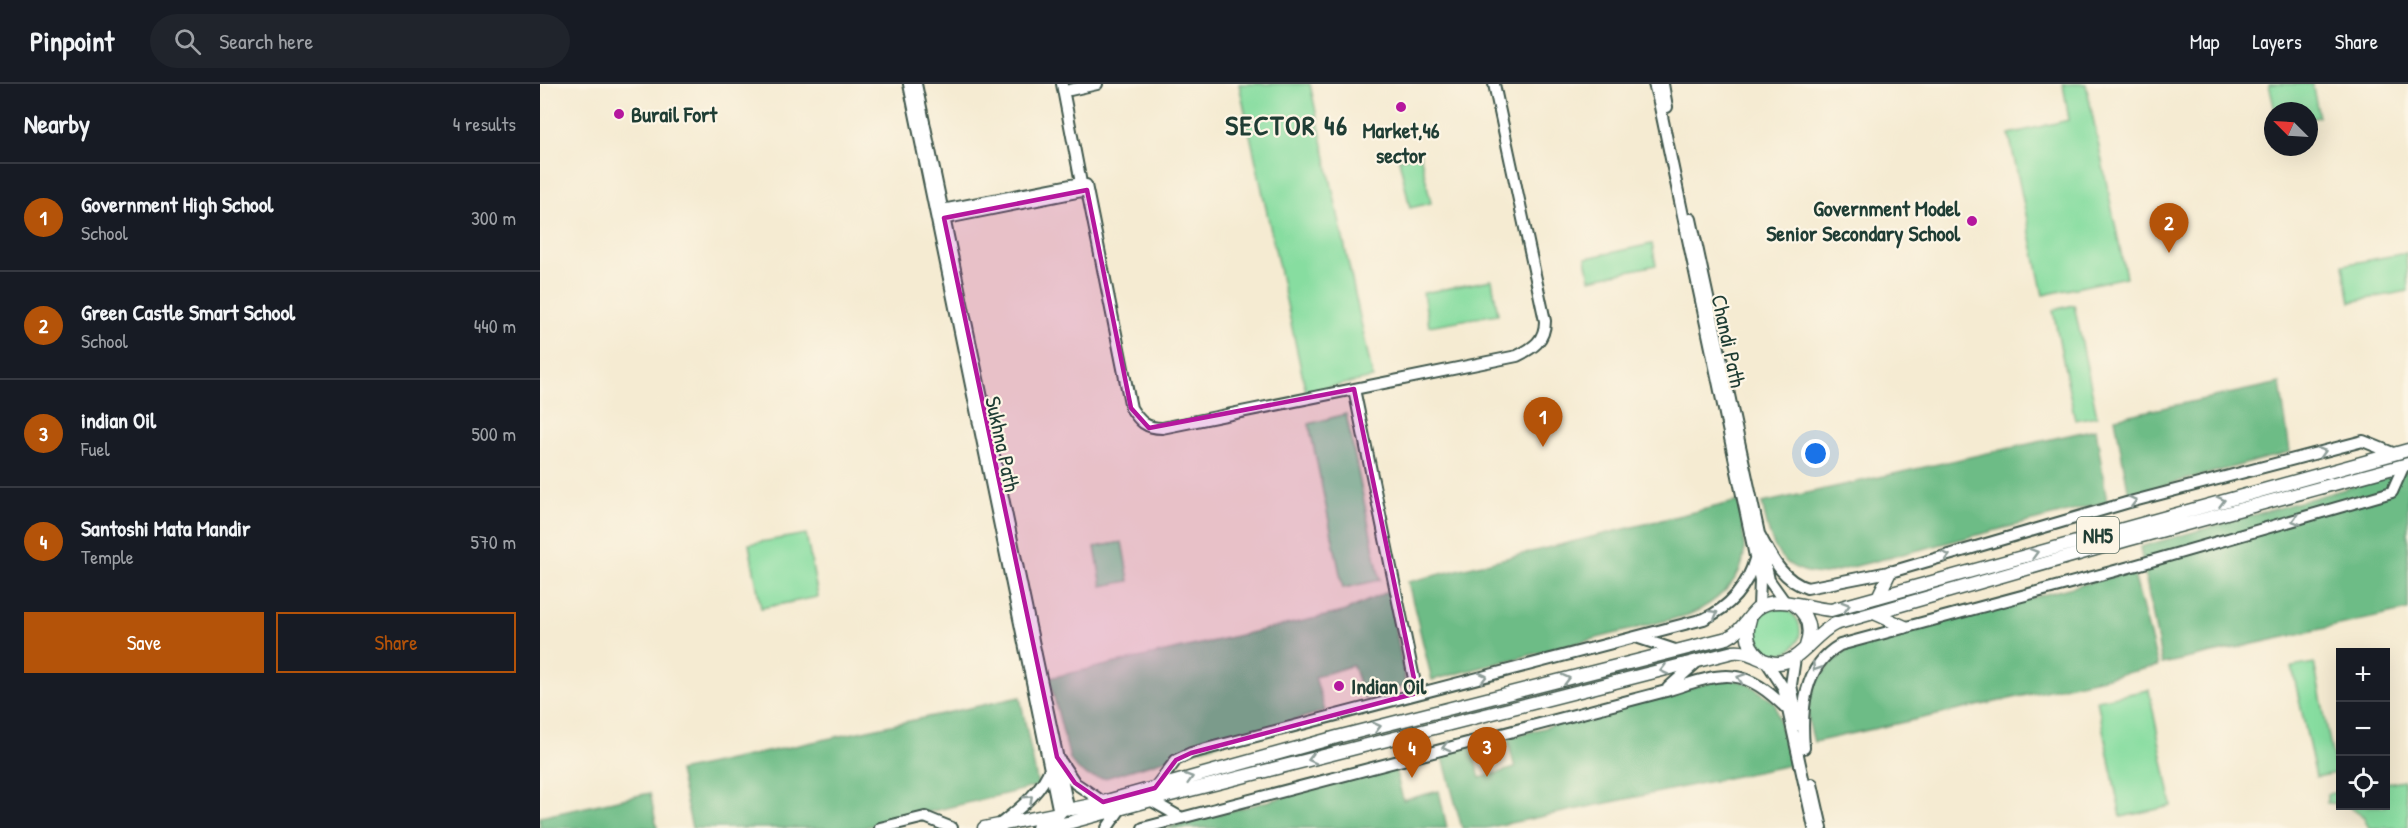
<!DOCTYPE html>
<meta charset="utf-8">
<style>
:root{--surface:#171b24;--page:#20242c;--text:#f1f3f6;--muted:#9ea1a6;--line:#363941;--accent:#b45309}
body{margin:0;font-family:"Patrick Hand",sans-serif;background:var(--page);color:var(--text)}
.controls{position:absolute;right:18px;bottom:18px;display:grid;overflow:hidden;border-radius:0px;box-shadow:0 6px 24px #0002}
.controls button{width:54px;height:54px;display:grid;place-items:center;padding:0;border:0;border-bottom:2px solid var(--line);background:var(--surface);color:var(--text);font:30px sans-serif}
.compass{position:absolute;left:1724px;top:18px;width:54px;height:54px;border-radius:50%;background:var(--surface);box-shadow:0 6px 24px #0002;rotate:294deg}
.you{position:absolute;left:1276px;top:370px;width:21px;height:21px;margin:-15px;border:4px solid #fff;border-radius:50%;background:#1a73e8;box-shadow:0 0 0 9px #1a73e833}
.badge{display:grid;place-items:center;width:39px;height:39px;border-radius:50%;background:var(--accent);color:#fff;font-size:20px;font-weight:700}
.pin{position:absolute;translate:-50% -50px;filter:drop-shadow(0 2px 3px #0008)}
.pin::after{content:'';position:absolute;top:32px;width:21px;height:18px;background:inherit;clip-path:polygon(0 0,100% 0,50% 100%)}
.list{margin:0;padding:0;list-style:none}
h2{display:flex;justify-content:space-between;align-items:center;height:78px;margin:0;padding:0 24px;font-size:26px}
h2 small{font-size:20px;font-weight:400;color:var(--muted)}
.list li{display:grid;grid-template-columns:39px 1fr auto;gap:18px;align-items:center;box-sizing:border-box;height:108px;padding:0 24px;border-top:2px solid var(--line)}
.list b{display:block;font-size:22px;white-space:nowrap}
.list p{margin:0;font-size:20px;white-space:nowrap;color:var(--muted)}
.list em{font-size:20px;font-style:normal;color:var(--muted)}
.actions{display:flex;gap:12px;padding:18px 24px}
.actions a{flex:1;padding:14px 0;border:2px solid var(--accent);border-radius:0px;text-align:center;font-size:21px;color:var(--accent)}
.actions .main{background:var(--accent);color:#fff}
.icon{flex:none;width:33px;height:33px;fill:none;stroke:currentColor;stroke-width:2;stroke-linecap:round;stroke-linejoin:round}
.map{position:relative;flex:none;width:1868px;height:744px;overflow:hidden}
header{display:flex;align-items:center;gap:36px;box-sizing:border-box;height:84px;padding:0 30px;background:var(--surface);border-bottom:2px solid var(--line)}
header strong{font-size:28px}
nav{display:flex;gap:33px;margin-inline-start:auto;font-size:21px}
.search{width:420px;height:54px;background:var(--page);display:flex;align-items:center;gap:15px;box-sizing:border-box;padding:0 21px;border-radius:33px;color:var(--muted);font-size:22px}
main{display:flex}
aside{flex:1;background:var(--surface)}
.map>svg:first-child{display:block}
</style>
<header>
<strong>Pinpoint</strong>
<div class="search"><svg class="icon" aria-label="search" viewBox="0 0 24 24"><circle cx="10" cy="10" r="6"/><path d="M15 15l6 6"/></svg>Search here</div>
<nav><a>Map</a><a>Layers</a><a>Share</a></nav>
</header>
<main>
<aside>
<h2>Nearby<small>4 results</small></h2>
<ul class="list">
<li><span class="badge">1</span><div><b>Government High School</b><p>School</p></div><em>300 m</em></li>
<li><span class="badge">2</span><div><b>Green Castle Smart School</b><p>School</p></div><em>440 m</em></li>
<li><span class="badge">3</span><div><b>indian Oil</b><p>Fuel</p></div><em>500 m</em></li>
<li><span class="badge">4</span><div><b>Santoshi Mata Mandir</b><p>Temple</p></div><em>570 m</em></li>
</ul>
<div class="actions"><a class="main">Save</a><a>Share</a></div>
</aside>
<div class="map">
<svg width="1868" height="744" viewBox="0 0 1868 744">
<rect width="100%" height="100%" fill="#fcf5e5"/>
<filter id="ink" filterUnits="userSpaceOnUse"><feTurbulence type="fractalNoise" baseFrequency=".0167" numOctaves="2"/><feDisplacementMap in="SourceGraphic" scale="12" xChannelSelector="R" yChannelSelector="G"/><feConvolveMatrix kernelMatrix="1 2 1 2 8 2 1 2 1" color-interpolation-filters="sRGB"/></filter>
<filter id="wash" filterUnits="userSpaceOnUse"><feTurbulence type="fractalNoise" baseFrequency=".008" numOctaves="4" result="noise"/><feDisplacementMap in="SourceGraphic" scale="24" xChannelSelector="R" yChannelSelector="G"/><feGaussianBlur stdDeviation="1.35" result="paint"/><feColorMatrix in="noise" values="0 0 0 0 0 0 0 0 0 0 0 0 0 0 0 0 0 1.4 0 .05"/><feComposite in="paint" operator="in"/></filter>
<g filter="url(#wash)">
<rect width="100%" height="100%" fill="#f5ebd2"/>
<!-- green -->
<path fill="#87dda0" stroke="#538d6a" stroke-width="1.5" d="M 699,0 L 770,0 L 833,294 L 766,308 Z
M 1523,0 L 1546,0 L 1586,193 L 1503,211 L 1469,50 L 1529,36 Z
M 1729,0 L 1772,0 L 1779,33 L 1769,35 L 1769,27 L 1735,27 Z
M 880,70 L 891,119 L 870,124 L 859,75 Z
M 1112,160 L 1116,181 L 1050,195 L 1046,174 Z
M 1866,169 L 1868,207 L 1810,218 L 1803,181 Z
M 952,196 L 958,230 L 889,242 L 883,209 Z
M 1534,221 L 1557,332 L 1535,336 L 1513,226 Z
M 806,330 L 840,496 L 803,504 L 769,340 Z
M 266,450 L 278,513 L 221,524 L 209,460 Z
M 582,458 L 589,497 L 562,502 L 555,463 Z
M1214 547a23 23 0 1 1 46 0a23 23 0 1 1-46 0Z
M 1774,579 L 1796,689 L 1776,693 L 1752,583 Z
M 1609,606 L 1632,722 L 1581,733 L 1557,616 Z
M 1863,696 L 1868,724 L 1868,744 L 1829,744 L 1824,733 L 1808,722 L 1846,722 L 1846,699 Z
M 1800,708 L 1800,720 L 1787,719 L 1787,710 Z"/>
<!-- forest -->
<path fill="#6dbc86" stroke="#467c5d" stroke-width="1.5" d="M 1740,299 L 1750,368 L 1589,411 L 1575,334 Z
M 1556,345 L 1567,418 L 1285,490 C 1235,489 1231,458 1222,419 Z
M 1868,387 L 1868,526 L 1622,580 L 1600,463 Z
M 1199,417 C 1201,433 1205,451 1204,468 C 1203,497 1173,521 1148,531 L 892,596 L 868,498 Z
M 1593,487 L 1618,582 L 1274,658 C 1272,650 1268,639 1268,630 C 1268,601 1291,575 1314,561 Z
M 849,507 L 866,602 L 824,615 L 813,581 L 775,593 L 785,627 L 565,694 C 549,695 538,689 530,675 L 509,594 L 803,528 Z
M 1186,594 L 1208,599 L 1235,619 L 1250,681 L 946,744 L 922,744 L 902,670 L 931,662 L 940,694 L 975,684 L 967,654 Z
M 480,613 L 498,702 L 322,744 L 152,744 L 139,687 Z
M 855,684 L 863,716 L 899,707 L 907,744 L 625,744 Z
M 110,709 L 117,744 L 0,744 L 0,733 Z"/>
</g>
<g filter="url(#ink)">
<g fill="none" stroke-linecap="round" stroke-linejoin="round">
<defs>
<path id="secondary" d="M 369,0 L 519,729
M 376,0 L 528,723
M 522,0 L 541,99 L 547,106 L 591,324 C 600,338 606,344 622,344 L 977,272 C 993,264 1005,257 1005,237 L 954,0
M 1114,0 L 1119,18 L 1220,496 L 1219,523
M 1123,0 L 1127,23
M 530,6 L 557,0
M 397,127 L 541,99
M 1151,135 L 1229,496 L 1244,517
M 397,136 L 547,106 L 546,101
M 814,305 L 877,609
M 1218,448 C 1231,471 1240,495 1267,504 L 1354,487 L 1586,419 L 1823,357 L 1855,370
M 1099,554 L 1138,567
M 1255,574 L 1251,601 L 1259,641
M 1226,577 L 1243,603 L 1274,744
M 1128,604 L 1157,578
M 1264,664 C 1261,626 1263,582 1300,561 L 1597,481 L 1852,408 L 1864,381
M 521,678 L 535,699 L 563,718
M 1272,700 L 1282,744
M 615,704 L 636,676 L 651,669 L 1164,535 C 1190,523 1207,503 1215,475
M 610,716 L 640,733
M 459,741 C 480,724 501,709 511,682
M 340,744 L 385,733 L 412,744
M 567,744 L 581,724
M 603,744 L 1126,607 C 1184,588 1202,580 1249,627"/>
<path id="highway" d="M 1338,513 L 1350,488
M 1253,520 C 1268,530 1272,545 1266,562
M 1334,529 L 1365,543
M 1210,535 C 1205,550 1208,563 1220,573
M 444,744 L 519,729 L 524,724 L 532,725 L 552,721 L 797,653 L 1187,554 C 1202,547 1206,535 1217,525 C 1236,509 1268,525 1291,526 L 1868,366
M 498,744 L 528,739 L 619,714 L 1193,568 C 1211,566 1221,579 1238,579 C 1259,579 1274,550 1295,540 L 1587,456 L 1868,380"/>
</defs>
<!-- secondary casing -->
<use href="#secondary" stroke="#3f574c" stroke-width="14"/>
<!-- highway casing -->
<use href="#highway" stroke="#3f574c" stroke-width="15"/>
<!-- secondary -->
<use href="#secondary" stroke="#fff" stroke-width="10"/>
<!-- highway -->
<use href="#highway" stroke="#fff" stroke-width="12"/>
</g>
<!-- one-way arrows -->
<defs><path id="oneway-chevron" d="M-2-3.5L2.5 0L-2 3.5" fill="none" stroke-width="1.6" stroke-linecap="round" stroke-linejoin="round" transform="scale(1.5)"/></defs>
<g stroke="#8f9e9a">
<use href="#oneway-chevron" transform="translate(1782 368) rotate(-16)"/>
<use href="#oneway-chevron" transform="translate(1593 417) rotate(-14)"/>
<use href="#oneway-chevron" transform="translate(1681 417) rotate(-15)"/>
<use href="#oneway-chevron" transform="translate(1756 436) rotate(164)"/>
<use href="#oneway-chevron" transform="translate(1494 469) rotate(-16)"/>
<use href="#oneway-chevron" transform="translate(1406 472) rotate(-16)"/>
<use href="#oneway-chevron" transform="translate(1306 522) rotate(-16)"/>
<use href="#oneway-chevron" transform="translate(1174 530) rotate(-30)"/>
<use href="#oneway-chevron" transform="translate(1276 583) rotate(123)"/>
<use href="#oneway-chevron" transform="translate(1124 586) rotate(166)"/>
<use href="#oneway-chevron" transform="translate(943 593) rotate(-14)"/>
<use href="#oneway-chevron" transform="translate(1201 594) rotate(-161)"/>
<use href="#oneway-chevron" transform="translate(1026 595) rotate(-14)"/>
<use href="#oneway-chevron" transform="translate(837 643) rotate(-14)"/>
<use href="#oneway-chevron" transform="translate(906 663) rotate(166)"/>
<use href="#oneway-chevron" transform="translate(772 675) rotate(166)"/>
<use href="#oneway-chevron" transform="translate(649 694) rotate(-16)"/>
<use href="#oneway-chevron" transform="translate(489 715) rotate(-43)"/>
</g>
</g>
<!-- marked area -->
<path fill="#b5179e" fill-opacity="0.2" stroke="#b5179e" stroke-width="4.5" stroke-linejoin="round" d="M 547,106 L 591,324 L 609,344 L 814,305 L 877,609 L 651,669 L 636,676 L 615,704 L 563,718 L 535,699 L 517,673 L 404,134 Z"/>
<!-- markers -->
<g fill="#b5179e" stroke="#fcf5e5" stroke-width="2">
<circle cx="861" cy="23" r="6"/>
<circle cx="79" cy="30" r="6"/>
<circle cx="1432" cy="137" r="6"/>
<circle cx="799" cy="602" r="6"/>
</g>
<g text-anchor="middle" dominant-baseline="central" stroke-width="4.5" stroke-linejoin="round" paint-order="stroke">
<!-- shield labels -->
<rect fill="#fcf5e5" stroke="#617469" stroke-width="1.5" x="1537" y="433" width="42" height="36" rx="4.5"/>
<g font-size="21" font-weight="bold" fill="#1f3d34">
<text x="1558" y="451">NH5</text>
</g>
<!-- poi labels -->
<g font-size="22" font-weight="bold" fill="#1f3d34" stroke="#fcf5e5" text-anchor="start">
<text x="91" y="30">Burail Fort</text>
<text x="861" y="46" text-anchor="middle">Market,46<tspan x="861" dy="25">sector</tspan></text>
<text x="1420" y="124" text-anchor="end">Government Model<tspan x="1420" dy="25">Senior Secondary School</tspan></text>
<text x="811" y="602">Indian Oil</text>
</g>
<!-- street labels -->
<g font-size="22" fill="#1f3d34" stroke="#fcf5e5">
<text transform="translate(1189 257) rotate(78)">Chandi Path</text>
<text transform="translate(463 360) rotate(78)">Sukhna Path</text>
</g>
<!-- district labels -->
<g font-size="28" font-weight="bold" letter-spacing="1.5" fill="#1f3d34" stroke="#fcf5e5">
<text x="747" y="41">SECTOR 46</text>
</g>
</g>
</svg>
<div class="controls">
<button>+</button>
<button>−</button>
<button><svg class="icon" aria-label="locate" viewBox="0 0 24 24"><circle cx="12" cy="12" r="6"/><path d="M12 2v4M12 18v4M2 12h4M18 12h4"/></svg></button>
</div>
<svg class="compass" viewBox="-18 -18 36 36"><path d="M0-13l5 13h-10z" fill="#e53935"/><path d="M0 13l5-13h-10z" fill="#9ea1a6"/></svg>
<div class="you"></div>
<div class="pin badge" style="left:1003px;top:363px">1</div>
<div class="pin badge" style="left:1629px;top:169px">2</div>
<div class="pin badge" style="left:947px;top:693px">3</div>
<div class="pin badge" style="left:872px;top:694px">4</div>
</div>
</main>
